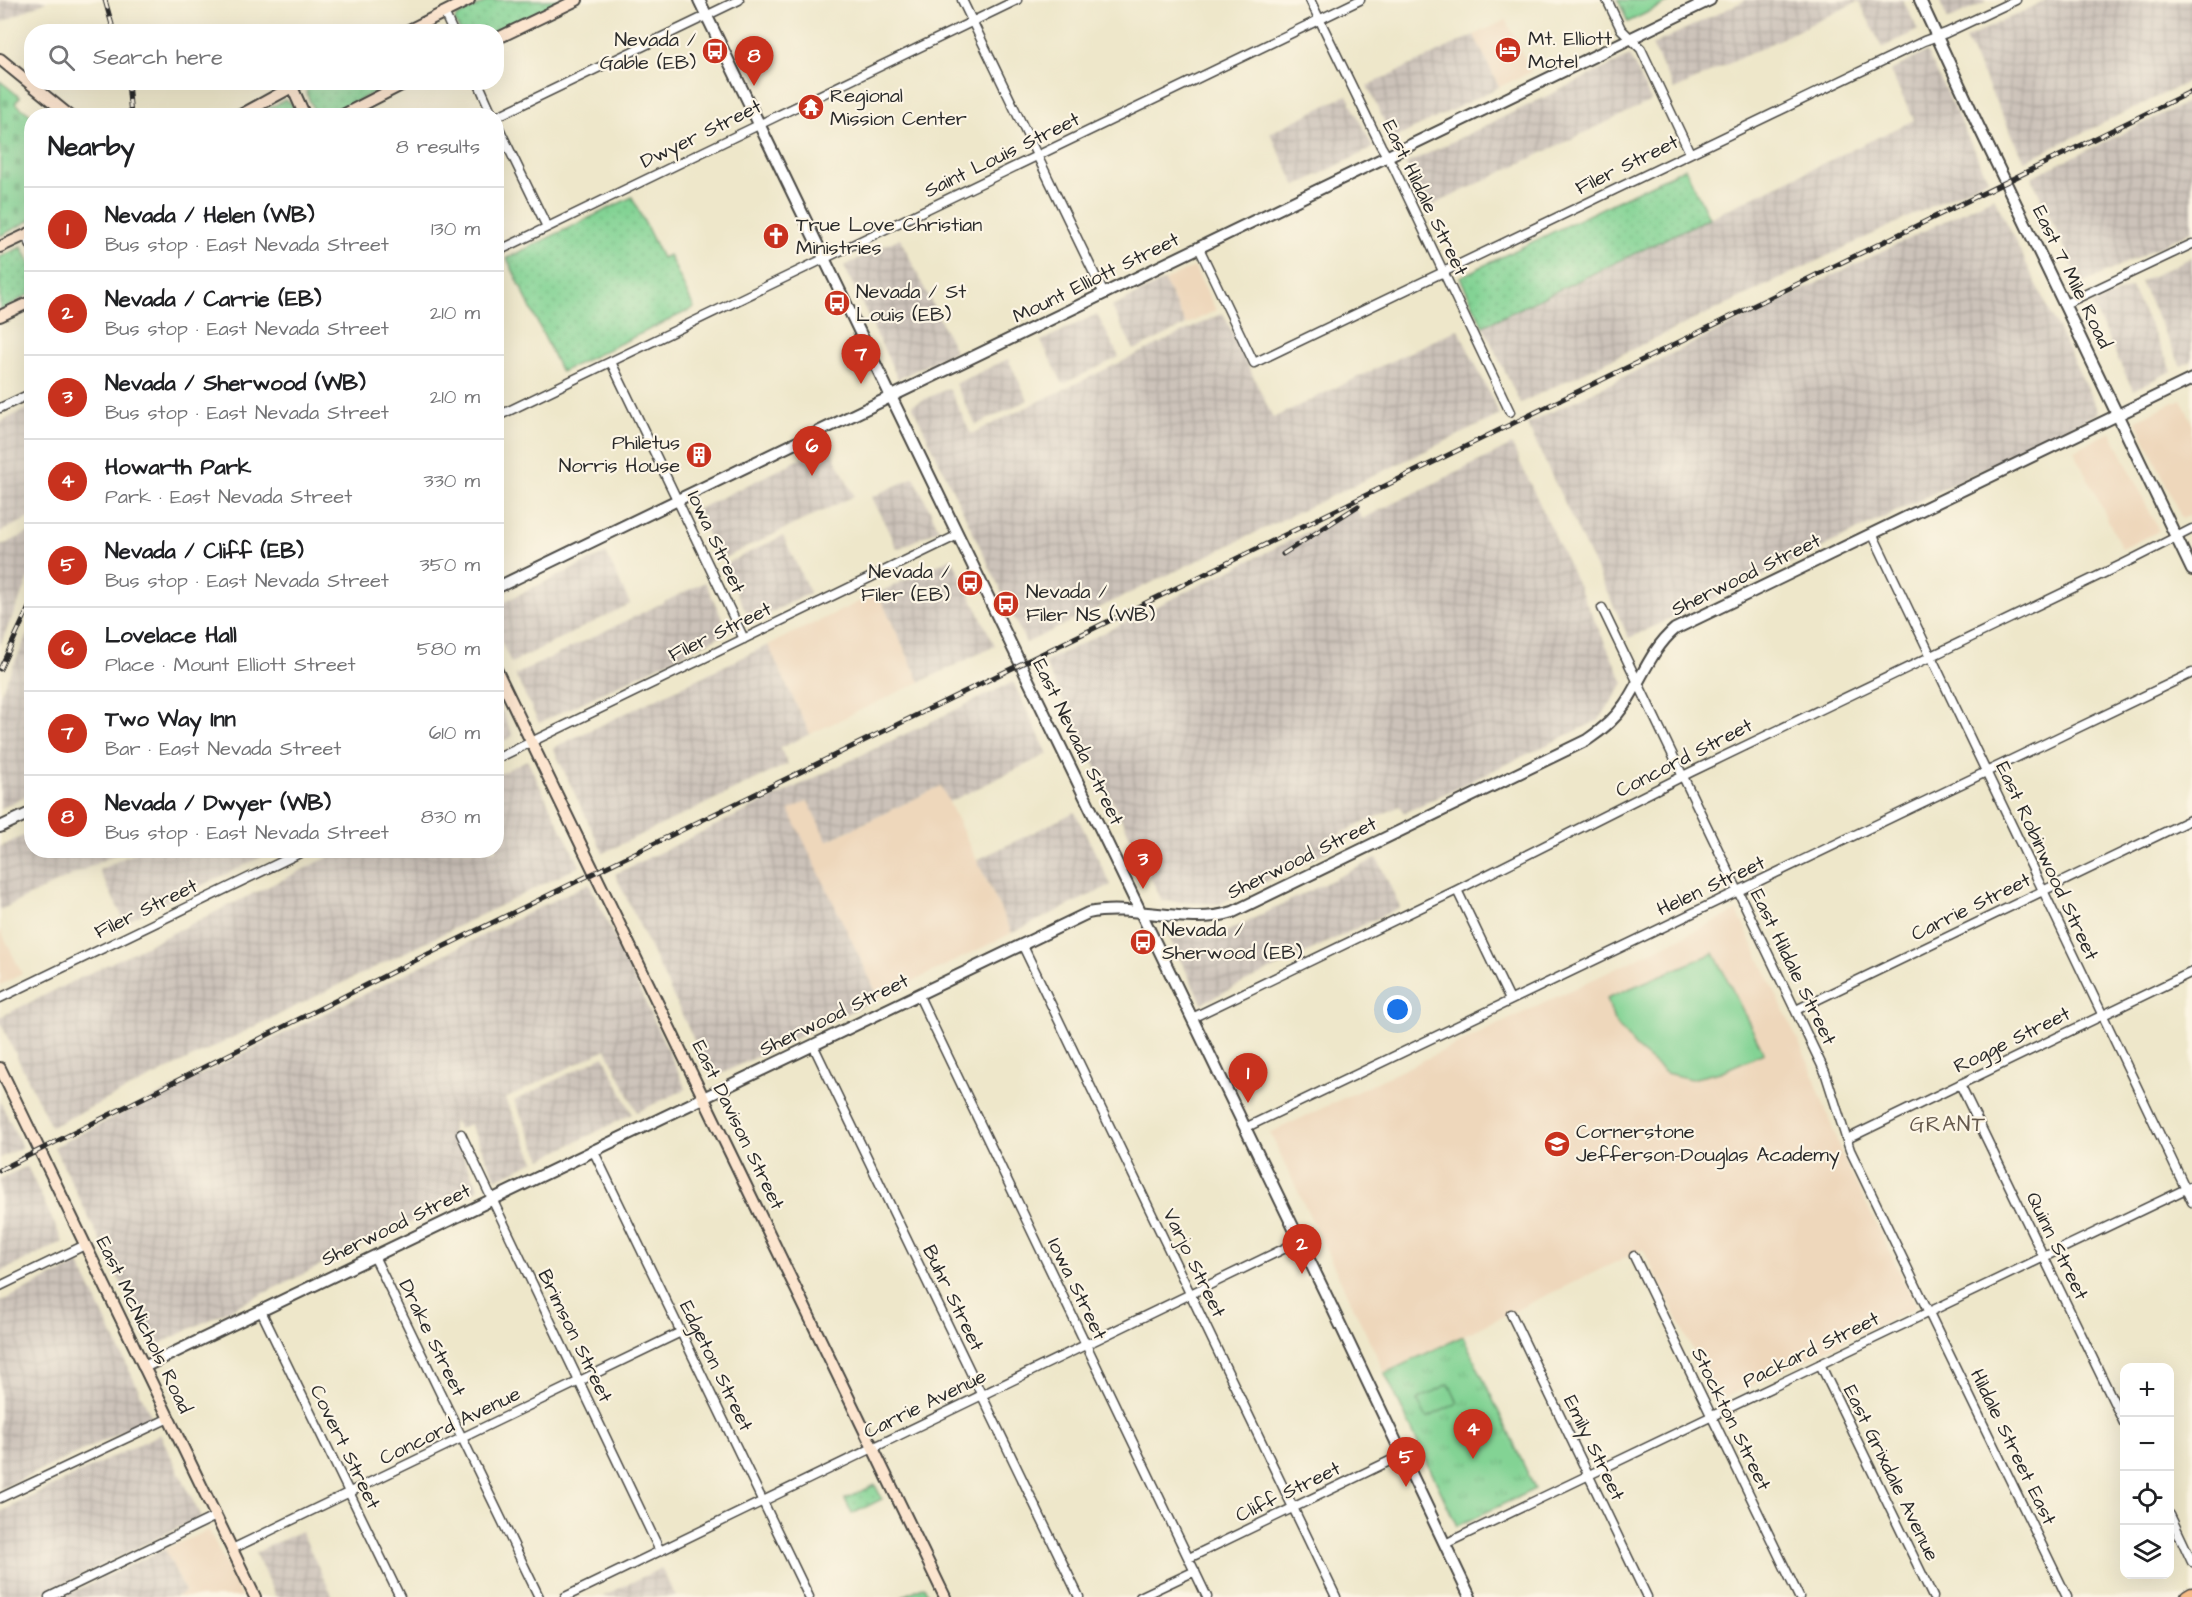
<!DOCTYPE html>
<meta charset="utf-8">
<style>
:root{--surface:#fff;--page:#f6f6f6;--text:#202124;--muted:#757577;--line:#e0e0e0;--accent:#c8321e}
body{margin:0;font-family:"Architects Daughter",sans-serif;background:var(--page);color:var(--text)}
.controls{position:absolute;right:18px;bottom:18px;display:grid;overflow:hidden;border-radius:12px;box-shadow:0 6px 24px #0002}
.controls button{width:54px;height:54px;display:grid;place-items:center;padding:0;border:0;border-bottom:2px solid var(--line);background:var(--surface);color:var(--text);font:30px sans-serif}
.you{position:absolute;left:1398px;top:1010px;width:21px;height:21px;margin:-15px;border:4px solid #fff;border-radius:50%;background:#1a73e8;box-shadow:0 0 0 9px #1a73e833}
.badge{display:grid;place-items:center;width:39px;height:39px;border-radius:50%;background:var(--accent);color:#fff;font-size:20px;font-weight:700}
.pin{position:absolute;translate:-50% -50px;filter:drop-shadow(0 2px 3px #0008)}
.pin::after{content:'';position:absolute;top:32px;width:21px;height:18px;background:inherit;clip-path:polygon(0 0,100% 0,50% 100%)}
.list{margin:0;padding:0;list-style:none}
h2{display:flex;justify-content:space-between;align-items:center;height:78px;margin:0;padding:0 24px;font-size:26px}
h2 small{font-size:20px;font-weight:400;color:var(--muted)}
.list li{display:grid;grid-template-columns:39px 1fr auto;gap:18px;align-items:center;box-sizing:border-box;height:84px;padding:0 24px;border-top:2px solid var(--line)}
.list b{display:block;font-size:22px;white-space:nowrap}
.list p{margin:0;font-size:20px;white-space:nowrap;color:var(--muted)}
.list em{font-size:20px;font-style:normal;color:var(--muted)}
.icon{flex:none;width:33px;height:33px;fill:none;stroke:currentColor;stroke-width:2;stroke-linecap:round;stroke-linejoin:round}
.map{position:relative;flex:none;width:2192px;height:1597px;overflow:hidden}
.search{position:absolute;background:var(--surface);box-shadow:0 6px 24px #0002;left:24px;top:24px;width:480px;height:66px;display:flex;align-items:center;gap:15px;box-sizing:border-box;padding:0 21px;border-radius:24px;color:var(--muted);font-size:22px}
.panel{position:absolute;background:var(--surface);box-shadow:0 6px 24px #0002;left:24px;top:108px;width:480px;height:750px;border-radius:24px}
.map>svg:first-child{display:block}
</style>
<div class="map">
<svg width="2192" height="1597" viewBox="0 0 2192 1597">
<defs>
<pattern id="industrial-grid" width="8" height="8" patternUnits="userSpaceOnUse" patternTransform="scale(1.5)"><rect width="8" height="8" fill="#ccc2b9"/><path d="M0 4h8M4 0v8" fill="none" stroke="#afa79f"/></pattern>
<pattern id="grass-dots" width="8" height="8" patternUnits="userSpaceOnUse" patternTransform="scale(1.5)"><rect width="8" height="8" fill="#83d394"/><path d="M2 2h.1M6 6h.1" fill="none" stroke="#71b580" stroke-width="1.8" stroke-linecap="round"/></pattern>
<pattern id="cemetery-stones" width="16" height="16" patternUnits="userSpaceOnUse" patternTransform="scale(1.5)"><rect width="16" height="16" fill="#83d394"/><path d="M2 7V4a2 2 0 0 1 4 0v3zM10 15v-3a2 2 0 0 1 4 0v3z" fill="#71b580"/></pattern>
<pattern id="park-tufts" width="24" height="20" patternUnits="userSpaceOnUse" patternTransform="scale(1.5)"><rect width="24" height="20" fill="#83d394"/><path d="M3 7l-1-3M5 7V3M7 7l1-3M15 17l-1-3M17 17v-4M19 17l1-3" fill="none" stroke="#71b580"/></pattern>
</defs>
<rect width="100%" height="100%" fill="#fcf5e5"/>
<filter id="ink" filterUnits="userSpaceOnUse"><feTurbulence type="fractalNoise" baseFrequency=".0167" numOctaves="2"/><feDisplacementMap in="SourceGraphic" scale="12" xChannelSelector="R" yChannelSelector="G"/><feConvolveMatrix kernelMatrix="1 2 1 2 8 2 1 2 1" color-interpolation-filters="sRGB"/></filter>
<filter id="wash" filterUnits="userSpaceOnUse"><feTurbulence type="fractalNoise" baseFrequency=".008" numOctaves="4" result="noise"/><feDisplacementMap in="SourceGraphic" scale="24" xChannelSelector="R" yChannelSelector="G"/><feGaussianBlur stdDeviation="1.35" result="paint"/><feColorMatrix in="noise" values="0 0 0 0 0 0 0 0 0 0 0 0 0 0 0 0 0 1.4 0 .05"/><feComposite in="paint" operator="in"/></filter>
<g filter="url(#wash)">
<rect width="100%" height="100%" fill="#eee7ca"/>
<!-- built -->
<path fill="#eed7bb" d="M 1506,20 L 1531,72 L 1499,87 L 1474,35 Z
M 1194,267 L 1216,310 L 1186,325 L 1164,281 Z
M 2181,399 L 2192,422 L 2192,514 L 2182,519 L 2136,420 Z
M 2111,432 L 2159,531 L 2122,549 L 2074,450 Z
M 878,593 L 920,682 L 810,734 L 768,645 Z
M 941,786 L 1012,933 L 879,998 L 788,810 L 808,801 L 828,841 Z
M 1737,911 L 1810,1066 L 1842,1155 L 1917,1307 L 1718,1401 L 1643,1249 L 1385,1373 L 1270,1133 Z
M 0,929 L 22,974 L 0,985 Z
M 209,1530 L 242,1597 L 175,1597 L 185,1591 L 165,1549 Z"/>
<!-- industrial -->
<path fill="url(#industrial-grid)" d="M 0,0 L 45,0 L 46,1 L 0,23 Z
M 1746,0 L 1903,0 L 1918,30 L 1882,48 L 1859,1 L 1674,90 L 1652,45 Z
M 1939,0 L 1985,0 L 1986,2 L 1948,20 Z
M 2047,0 L 2192,0 L 2192,80 L 2025,161 L 1965,39 Z
M 1474,35 L 1499,87 L 1393,139 L 1367,86 Z
M 1927,52 L 1988,179 L 1520,403 L 1483,326 L 1914,120 L 1890,71 Z
M 1630,56 L 1651,101 L 1427,208 L 1406,164 Z
M 1347,95 L 1373,148 L 1296,186 L 1270,133 Z
M 2192,100 L 2192,231 L 2082,284 L 2031,177 Z
M 1994,197 L 2099,413 L 1755,580 L 1629,638 L 1527,424 Z
M 900,238 L 955,351 L 898,379 L 844,266 Z
M 2192,257 L 2192,361 L 2181,366 L 2140,282 Z
M 1164,281 L 1186,325 L 1134,350 L 1112,307 Z
M 2131,287 L 2172,371 L 2133,390 L 2092,305 Z
M 1223,313 L 1273,418 L 1458,329 L 1500,415 L 1026,643 L 912,405 L 949,388 L 971,434 Z
M 1097,314 L 1119,357 L 1063,384 L 1041,341 Z
M 1008,359 L 1028,400 L 976,425 L 955,384 Z
M 31,407 L 31,517 L 0,532 L 0,422 Z
M 829,445 L 854,496 L 720,560 L 696,510 Z
M 1512,445 L 1624,683 L 1599,720 L 1404,813 L 1400,806 L 1327,840 L 1330,850 L 1219,904 L 1162,901 L 1044,662 L 1356,508 L 1362,519 Z
M 914,477 L 939,529 L 897,549 L 872,497 Z
M 31,532 L 31,574 L 0,645 L 0,546 Z
M 783,536 L 810,593 L 751,622 L 723,565 Z
M 606,553 L 630,604 L 511,663 L 497,633 L 497,605 Z
M 952,558 L 995,646 L 920,682 L 878,593 Z
M 705,582 L 729,632 L 539,723 L 515,675 Z
M 31,628 L 31,793 L 0,809 L 0,694 Z
M 768,645 L 810,734 L 780,748 L 788,764 L 603,853 L 553,748 Z
M 1013,682 L 1048,754 L 949,802 L 941,786 L 827,841 L 808,801 L 789,810 L 879,998 L 712,1078 L 615,874 Z
M 497,701 L 513,736 L 497,744 L 496,744 Z
M 527,760 L 580,866 L 51,1127 L 0,1022 L 0,1017 L 341,851 L 496,850 L 497,775 Z
M 1075,812 L 1111,885 L 1012,933 L 977,860 Z
M 31,832 L 32,850 L 122,851 L 0,910 L 0,847 Z
M 139,851 L 139,850 L 274,851 L 125,922 L 99,870 Z
M 1377,858 L 1400,907 L 1202,1003 L 1166,931 L 1218,936 Z
M 589,883 L 686,1089 L 637,1112 L 606,1049 L 505,1099 L 535,1161 L 496,1179 L 470,1124 L 459,1129 L 454,1120 L 452,1133 L 479,1189 L 155,1346 L 128,1290 L 125,1291 L 54,1147 Z
M 604,1056 L 632,1114 L 542,1159 L 514,1101 Z
M 0,1101 L 22,1147 L 0,1158 Z
M 27,1166 L 63,1242 L 0,1272 L 0,1179 Z
M 79,1264 L 152,1418 L 0,1489 L 0,1302 Z
M 160,1434 L 201,1517 L 35,1597 L 0,1597 L 0,1512 Z
M 301,1531 L 333,1597 L 276,1597 L 255,1553 Z
M 165,1549 L 185,1592 L 175,1597 L 62,1597 Z
M 661,1568 L 676,1597 L 602,1597 Z"/>
<!-- grass -->
<path fill="url(#grass-dots)" stroke="#577f60" stroke-width="1.5" d="M 489,0 L 563,0 L 497,33 L 460,31 L 455,22 L 456,17 Z
M 320,83 L 395,83 L 328,115 L 316,115 L 306,92 L 309,88 Z
M 285,100 L 291,103 L 297,115 L 256,115 Z
M 1685,168 L 1709,218 L 1483,326 L 1460,277 Z
M 632,197 L 662,258 L 669,255 L 694,308 L 561,372 L 507,258 Z
M 22,247 L 32,267 L 31,293 L 0,311 L 0,257 Z
M 875,1485 L 882,1499 L 852,1514 L 845,1499 Z
M 924,1586 L 929,1597 L 902,1597 Z"/>
<!-- cemetery -->
<path fill="url(#cemetery-stones)" stroke="#577f60" stroke-width="1.5" d="M 0,81 L 20,97 L 15,103 L 32,116 L 31,220 L 0,236 Z"/>
<!-- park -->
<path fill="url(#park-tufts)" stroke="#577f60" stroke-width="1.5" d="M 1618,0 L 1673,0 L 1628,22 Z
M 1463,1336 L 1535,1489 L 1457,1526 L 1385,1373 Z"/>
<!-- pitch -->
<path fill="#83d394" stroke="#577f60" stroke-width="1.5" d="M 1714,953 L 1764,1053 L 1720,1072 L 1691,1079 L 1666,1073 L 1639,1051 L 1614,1021 L 1607,998 Z
M 1449,1384 L 1458,1403 L 1427,1418 L 1417,1400 Z"/>
</g>
<g filter="url(#ink)">
<g fill="none" stroke-linecap="round" stroke-linejoin="round">
<defs>
<path id="minor" d="M 962,0 L 1104,294
M 1310,0 L 1381,146 L 1394,168 L 1510,412
M 1607,0 L 1621,29 L 1641,49 L 1690,153
M 444,12 L 453,32
M 478,82 L 493,116
M 496,117 L 739,0
M 496,122 L 547,227
M 26,235 L 32,247
M 1199,248 L 1254,363 L 1924,41 L 1946,33 L 2016,0
M 496,252 L 1017,0
M 2065,304 L 2192,244
M 611,362 L 744,639
M 0,408 L 32,393
M 496,417 L 1360,0
M 1872,533 L 2192,1202
M 1602,608 L 1825,1072 L 1850,1150 L 2067,1597
M 496,759 L 958,535
M 1457,890 L 1510,1000
M 1022,944 L 1336,1597
M 918,994 L 1207,1597
M 0,998 L 306,850
M 1796,1010 L 2192,819
M 1192,1018 L 1457,890 L 1691,772 L 2125,563 L 2192,529
M 813,1045 L 1079,1597
M 1960,1084 L 2124,1423
M 1245,1128 L 2192,673
M 461,1134 L 660,1551
M 1847,1139 L 2192,972
M 593,1150 L 809,1597
M 374,1256 L 539,1597
M 1634,1256 L 1799,1597
M 0,1286 L 85,1245
M 261,1311 L 400,1597
M 1511,1314 L 1647,1597
M 1820,1364 L 1933,1597
M 0,1498 L 169,1418
M 2170,1515 L 2192,1562
M 1445,1544 L 2192,1186
M 232,1549 L 681,1332
M 1189,1558 L 1402,1455
M 49,1597 L 216,1516
M 565,1597 L 1300,1241
M 1140,1597 L 1195,1571"/>
<path id="tertiary" d="M 699,0 L 1328,1299 L 1470,1597
M 1920,0 L 1977,123 L 2192,570
M 496,588 L 1710,0
M 0,827 L 32,812
M 144,1367 L 1088,913 C 1135,903 1186,927 1233,912 L 1587,740 C 1602,730 1615,719 1625,704 C 1641,680 1652,648 1675,629 L 2192,379"/>
<path id="secondary" d="M 405,32 L 469,0
M 496,39 L 577,0
M 0,59 L 70,116
M 292,87 L 305,116
M 239,116 L 301,82
M 341,116 L 407,82
M 0,247 L 32,232
M 0,316 L 32,301
M 496,669 L 945,1597
M 0,1068 L 255,1597"/>
<path id="primary" d="M 2187,1597 L 2192,1594"/>
</defs>
<!-- minor casing -->
<use href="#minor" stroke="#484743" stroke-width="11"/>
<!-- tertiary casing -->
<use href="#tertiary" stroke="#484743" stroke-width="14"/>
<!-- secondary casing -->
<use href="#secondary" stroke="#484743" stroke-width="14"/>
<!-- primary casing -->
<use href="#primary" stroke="#484743" stroke-width="15"/>
<!-- minor -->
<use href="#minor" stroke="#fff" stroke-width="8"/>
<!-- tertiary -->
<use href="#tertiary" stroke="#fff" stroke-width="10"/>
<!-- secondary -->
<use href="#secondary" stroke="#fce5cf" stroke-width="10"/>
<!-- primary -->
<use href="#primary" stroke="#f7bd88" stroke-width="12"/>
<defs>
<path id="rail" d="M 105,0 L 114,32
M 128,82 L 131,116
M 1283,554 L 1358,506
M 0,669 L 32,601
M 0,1170 L 416,960 L 2192,91"/>
</defs>
<!-- rail casing -->
<use href="#rail" stroke="#2b2b2b" stroke-width="5"/>
<!-- rail -->
<use href="#rail" stroke="#fcf5e5" stroke-width="3" stroke-dasharray="9" stroke-linecap="butt"/>
</g>
</g>
<!-- icons -->
<defs>
<symbol id="hotel-disc" viewBox="-11 -11 22 22"><circle r="9.5" fill="#c8321e" stroke="#fcf5e5"/><path d="M-6-4.5h1.5V1H6V5H4.5V3h-9V5H-6ZM-4 0a1.8 1.8 0 1 1 3.6 0ZM.5 0V-2.5h3Q6-2.5 6 0Z" fill="#fff"/></symbol>
<symbol id="bus-disc" viewBox="-11 -11 22 22"><circle r="9.5" fill="#c8321e" stroke="#fcf5e5"/><path d="M-5-6H5V4H4V6H2V4H-2V6H-4V4H-5ZM-3.5-4V0h7V-4ZM-3.5 1.2v1.5H-2V1.2ZM2 1.2v1.5H3.5V1.2Z" fill="#fff"/></symbol>
<symbol id="temple-disc" viewBox="-11 -11 22 22"><circle r="9.5" fill="#c8321e" stroke="#fcf5e5"/><path d="M0-6L5-2H3V0L6.5 2.5H4V6H1.5V3h-3V6H-4V2.5H-6.5L-3 0V-2H-5Z" fill="#fff"/></symbol>
<symbol id="church-disc" viewBox="-11 -11 22 22"><circle r="9.5" fill="#c8321e" stroke="#fcf5e5"/><path d="M-1.2-6h2.4v3.5h3.3v2.4h-3.3V6h-2.4V-.1h-3.3v-2.4h3.3Z" fill="#fff"/></symbol>
<symbol id="building-disc" viewBox="-11 -11 22 22"><circle r="9.5" fill="#c8321e" stroke="#fcf5e5"/><path d="M-4-6H4V6H1V3H-1V6H-4ZM-2.5-4.3h1.7v1.8h-1.7ZM.8-4.3h1.7v1.8H.8ZM-2.5-1h1.7V.8h-1.7ZM.8-1h1.7V.8H.8Z" fill="#fff"/></symbol>
<symbol id="school-disc" viewBox="-11 -11 22 22"><circle r="9.5" fill="#c8321e" stroke="#fcf5e5"/><path d="M0-5L7-2L0 1L-7-2ZM-4 1L0 2.5L4 1V4Q0 6-4 4Z" fill="#fff"/></symbol>
</defs>
<g fill-rule="evenodd">
<use href="#hotel-disc" x="1493" y="35" width="30" height="30"/>
<use href="#bus-disc" x="700" y="36" width="30" height="30"/>
<use href="#temple-disc" x="796" y="92" width="30" height="30"/>
<use href="#church-disc" x="761" y="221" width="30" height="30"/>
<use href="#bus-disc" x="822" y="288" width="30" height="30"/>
<use href="#building-disc" x="684" y="440" width="30" height="30"/>
<use href="#bus-disc" x="955" y="568" width="30" height="30"/>
<use href="#bus-disc" x="991" y="589" width="30" height="30"/>
<use href="#bus-disc" x="1128" y="927" width="30" height="30"/>
<use href="#school-disc" x="1542" y="1129" width="30" height="30"/>
</g>
<g text-anchor="middle" dominant-baseline="central" stroke-width="4.5" stroke-linejoin="round" paint-order="stroke">
<!-- poi labels -->
<g font-size="20" fill="#2b2b2b" stroke="#fcf5e5" text-anchor="start">
<text x="1528" y="39">Mt. Elliott<tspan x="1528" dy="23">Motel</tspan></text>
<text x="696" y="40" text-anchor="end">Nevada /<tspan x="696" dy="23">Gable (EB)</tspan></text>
<text x="830" y="96">Regional<tspan x="830" dy="23">Mission Center</tspan></text>
<text x="796" y="225">True Love Christian<tspan x="796" dy="23">Ministries</tspan></text>
<text x="856" y="292">Nevada / St<tspan x="856" dy="23">Louis (EB)</tspan></text>
<text x="680" y="443" text-anchor="end">Philetus<tspan x="680" dy="23">Norris House</tspan></text>
<text x="950" y="572" text-anchor="end">Nevada /<tspan x="950" dy="23">Filer (EB)</tspan></text>
<text x="1026" y="592">Nevada /<tspan x="1026" dy="23">Filer NS (WB)</tspan></text>
<text x="1162" y="930">Nevada /<tspan x="1162" dy="23">Sherwood (EB)</tspan></text>
<text x="1576" y="1132">Cornerstone<tspan x="1576" dy="23">Jefferson-Douglas Academy</tspan></text>
</g>
<!-- street labels -->
<g font-size="20" fill="#2b2b2b" stroke="#fcf5e5">
<text transform="translate(701 134) rotate(-26)">Dwyer Street</text>
<text transform="translate(1002 155) rotate(-26)">Saint Louis Street</text>
<text transform="translate(1627 165) rotate(-26)">Filer Street</text>
<text transform="translate(1425 198) rotate(64)">East Hildale Street</text>
<text transform="translate(2072 277) rotate(64)">East 7 Mile Road</text>
<text transform="translate(1096 278) rotate(-26)">Mount Elliott Street</text>
<text transform="translate(716 542) rotate(65)">Iowa Street</text>
<text transform="translate(1746 575) rotate(-26)">Sherwood Street</text>
<text transform="translate(720 632) rotate(-26)">Filer Street</text>
<text transform="translate(1078 742) rotate(64)">East Nevada Street</text>
<text transform="translate(1684 758) rotate(-27)">Concord Street</text>
<text transform="translate(1302 858) rotate(-26)">Sherwood Street</text>
<text transform="translate(2047 861) rotate(65)">East Robinwood Street</text>
<text transform="translate(1711 886) rotate(-25)">Helen Street</text>
<text transform="translate(1971 907) rotate(-26)">Carrie Street</text>
<text transform="translate(146 909) rotate(-26)">Filer Street</text>
<text transform="translate(1793 967) rotate(64)">East Hildale Street</text>
<text transform="translate(834 1015) rotate(-26)">Sherwood Street</text>
<text transform="translate(2012 1040) rotate(-26)">Rogge Street</text>
<text transform="translate(738 1125) rotate(64)">East Davison Street</text>
<text transform="translate(396 1225) rotate(-26)">Sherwood Street</text>
<text transform="translate(2057 1246) rotate(64)">Quinn Street</text>
<text transform="translate(1194 1263) rotate(64)">Varjo Street</text>
<text transform="translate(1077 1289) rotate(64)">Iowa Street</text>
<text transform="translate(953 1298) rotate(64)">Buhr Street</text>
<text transform="translate(144 1325) rotate(64)">East McNichols Road</text>
<text transform="translate(575 1336) rotate(64)">Brimson Street</text>
<text transform="translate(432 1338) rotate(64)">Drake Street</text>
<text transform="translate(1811 1350) rotate(-26)">Packard Street</text>
<text transform="translate(716 1366) rotate(64)">Edgeton Street</text>
<text transform="translate(925 1404) rotate(-26)">Carrie Avenue</text>
<text transform="translate(1731 1419) rotate(64)">Stockton Street</text>
<text transform="translate(450 1426) rotate(-26)">Concord Avenue</text>
<text transform="translate(345 1447) rotate(64)">Covert Street</text>
<text transform="translate(2013 1447) rotate(64)">Hildale Street East</text>
<text transform="translate(1594 1448) rotate(64)">Emily Street</text>
<text transform="translate(1891 1473) rotate(64)">East Grixdale Avenue</text>
<text transform="translate(1288 1492) rotate(-26)">Cliff Street</text>
</g>
<!-- neighbourhood labels -->
<g font-size="21" letter-spacing="1.5" fill="#665a4d" stroke="#fcf5e5">
<text x="1948" y="1124">GRANT</text>
</g>
</g>
</svg>
<div class="controls">
<button>+</button>
<button>−</button>
<button><svg class="icon" aria-label="locate" viewBox="0 0 24 24"><circle cx="12" cy="12" r="6"/><path d="M12 2v4M12 18v4M2 12h4M18 12h4"/></svg></button>
<button><svg class="icon" aria-label="layers" viewBox="0 0 24 24"><path d="M12 4l9 5-9 5-9-5zM3 14l9 5 9-5"/></svg></button>
</div>
<div class="you"></div>
<div class="pin badge" style="left:1248px;top:1103px">1</div>
<div class="pin badge" style="left:1302px;top:1274px">2</div>
<div class="pin badge" style="left:1143px;top:889px">3</div>
<div class="pin badge" style="left:1473px;top:1459px">4</div>
<div class="pin badge" style="left:1406px;top:1487px">5</div>
<div class="pin badge" style="left:812px;top:476px">6</div>
<div class="pin badge" style="left:861px;top:384px">7</div>
<div class="pin badge" style="left:754px;top:86px">8</div>
<div class="search"><svg class="icon" aria-label="search" viewBox="0 0 24 24"><circle cx="10" cy="10" r="6"/><path d="M15 15l6 6"/></svg>Search here</div>
<section class="panel">
<h2>Nearby<small>8 results</small></h2>
<ul class="list">
<li><span class="badge">1</span><div><b>Nevada / Helen (WB)</b><p>Bus stop · East Nevada Street</p></div><em>130 m</em></li>
<li><span class="badge">2</span><div><b>Nevada / Carrie (EB)</b><p>Bus stop · East Nevada Street</p></div><em>210 m</em></li>
<li><span class="badge">3</span><div><b>Nevada / Sherwood (WB)</b><p>Bus stop · East Nevada Street</p></div><em>210 m</em></li>
<li><span class="badge">4</span><div><b>Howarth Park</b><p>Park · East Nevada Street</p></div><em>330 m</em></li>
<li><span class="badge">5</span><div><b>Nevada / Cliff (EB)</b><p>Bus stop · East Nevada Street</p></div><em>350 m</em></li>
<li><span class="badge">6</span><div><b>Lovelace Hall</b><p>Place · Mount Elliott Street</p></div><em>580 m</em></li>
<li><span class="badge">7</span><div><b>Two Way Inn</b><p>Bar · East Nevada Street</p></div><em>610 m</em></li>
<li><span class="badge">8</span><div><b>Nevada / Dwyer (WB)</b><p>Bus stop · East Nevada Street</p></div><em>830 m</em></li>
</ul>
</section>
</div>
